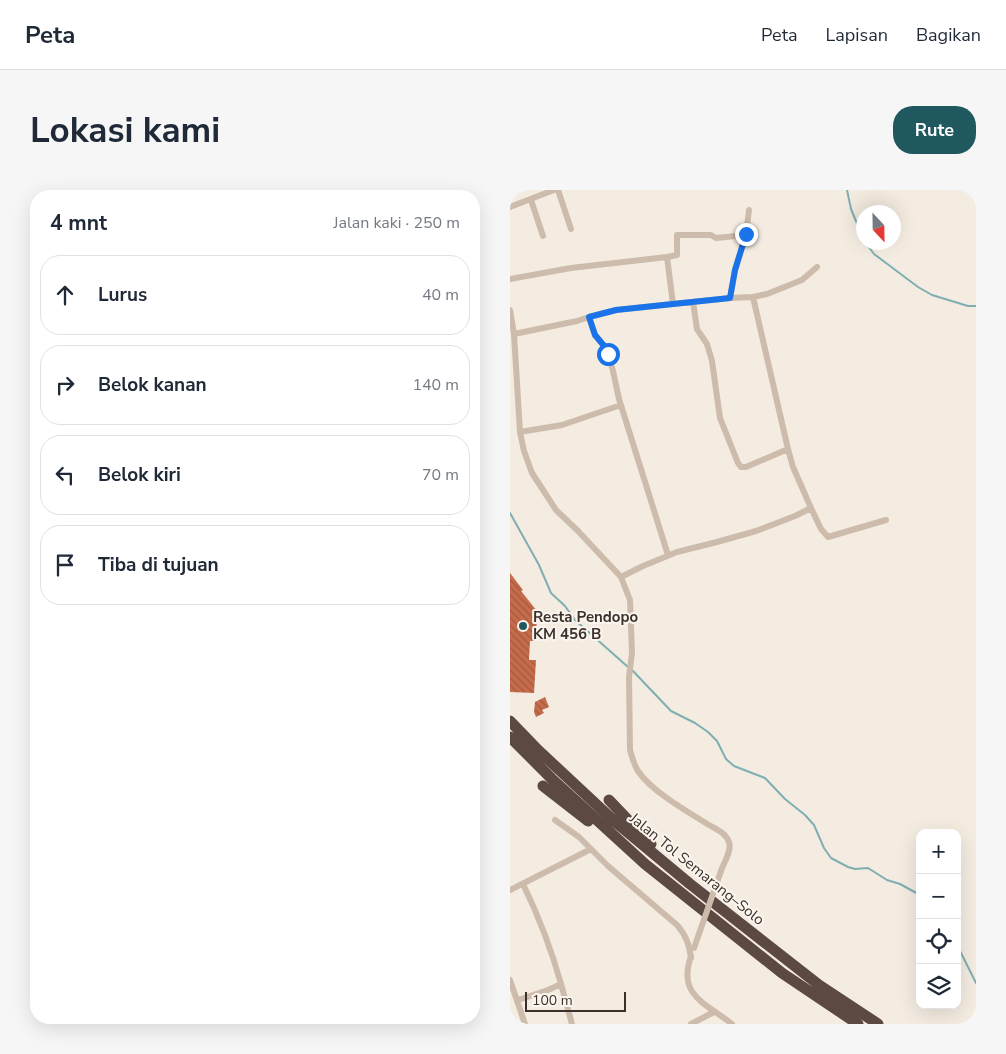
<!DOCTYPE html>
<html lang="id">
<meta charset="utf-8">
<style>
:root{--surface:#fff;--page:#f6f6f7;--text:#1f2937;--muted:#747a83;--line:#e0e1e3;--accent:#1f585e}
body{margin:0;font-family:"Nunito Sans",sans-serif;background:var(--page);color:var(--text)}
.controls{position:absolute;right:15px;bottom:15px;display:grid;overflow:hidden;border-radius:10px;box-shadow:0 5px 20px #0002}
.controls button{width:45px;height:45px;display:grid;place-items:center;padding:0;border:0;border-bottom:1px solid var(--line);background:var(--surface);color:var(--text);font:25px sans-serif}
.compass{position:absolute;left:346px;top:15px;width:45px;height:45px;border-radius:50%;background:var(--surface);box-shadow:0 5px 20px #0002;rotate:158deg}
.scale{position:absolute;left:15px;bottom:12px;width:101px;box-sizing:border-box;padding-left:5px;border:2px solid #3b302b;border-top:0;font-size:14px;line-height:18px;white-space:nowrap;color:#3b302b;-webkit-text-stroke:4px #fbf5ee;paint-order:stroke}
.stop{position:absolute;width:15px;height:15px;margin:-11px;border:4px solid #1a73e8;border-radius:50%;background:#fff}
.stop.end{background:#1a73e8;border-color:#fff;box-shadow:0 1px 5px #0008}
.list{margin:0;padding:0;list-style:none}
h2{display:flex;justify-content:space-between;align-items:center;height:65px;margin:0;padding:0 20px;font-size:21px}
h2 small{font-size:16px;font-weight:400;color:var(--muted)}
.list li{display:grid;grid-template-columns:32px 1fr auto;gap:15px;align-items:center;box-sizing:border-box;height:80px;margin:0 10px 10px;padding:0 10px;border:1px solid var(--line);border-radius:20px}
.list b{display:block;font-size:19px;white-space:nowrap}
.list em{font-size:16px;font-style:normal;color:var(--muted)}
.icon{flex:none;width:28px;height:28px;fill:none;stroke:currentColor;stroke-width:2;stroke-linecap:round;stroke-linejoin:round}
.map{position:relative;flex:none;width:466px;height:834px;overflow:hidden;border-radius:20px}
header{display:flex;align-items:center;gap:30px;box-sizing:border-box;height:70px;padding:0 25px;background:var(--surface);border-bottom:1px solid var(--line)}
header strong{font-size:24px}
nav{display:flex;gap:28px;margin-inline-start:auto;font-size:18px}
.intro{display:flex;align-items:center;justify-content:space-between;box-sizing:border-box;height:120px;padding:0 30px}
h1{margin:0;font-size:35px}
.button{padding:12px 22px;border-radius:20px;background:var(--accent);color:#fff;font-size:18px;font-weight:700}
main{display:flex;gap:30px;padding:0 30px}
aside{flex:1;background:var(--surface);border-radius:20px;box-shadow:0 5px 20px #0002}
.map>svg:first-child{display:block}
</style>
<header>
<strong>Peta</strong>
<nav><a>Peta</a><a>Lapisan</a><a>Bagikan</a></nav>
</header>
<div class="intro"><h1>Lokasi kami</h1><a class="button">Rute</a></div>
<main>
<aside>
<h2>4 mnt<small>Jalan kaki · 250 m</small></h2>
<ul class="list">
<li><svg class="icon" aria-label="ahead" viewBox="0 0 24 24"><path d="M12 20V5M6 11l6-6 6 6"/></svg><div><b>Lurus</b></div><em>40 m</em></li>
<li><svg class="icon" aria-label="right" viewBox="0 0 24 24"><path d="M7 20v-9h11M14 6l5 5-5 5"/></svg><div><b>Belok kanan</b></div><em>140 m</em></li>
<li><svg class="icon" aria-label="left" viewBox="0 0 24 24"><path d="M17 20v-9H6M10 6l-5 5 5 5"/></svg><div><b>Belok kiri</b></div><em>70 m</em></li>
<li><svg class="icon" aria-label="arrive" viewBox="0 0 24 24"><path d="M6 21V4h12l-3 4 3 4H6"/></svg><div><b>Tiba di tujuan</b></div></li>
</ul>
</aside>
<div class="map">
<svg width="466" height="834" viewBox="0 0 466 834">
<defs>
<pattern id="building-back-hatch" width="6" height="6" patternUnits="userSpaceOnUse" patternTransform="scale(1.25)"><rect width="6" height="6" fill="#c76c4b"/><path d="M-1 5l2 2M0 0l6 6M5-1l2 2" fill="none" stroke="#a3593f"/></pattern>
</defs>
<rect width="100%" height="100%" fill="#f4ebe1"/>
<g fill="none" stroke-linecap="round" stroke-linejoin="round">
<!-- stream -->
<path stroke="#7fafb2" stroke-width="2" d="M 337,0 L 341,19 L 353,48
M 355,52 L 364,64 L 408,97 L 422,105 L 458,116 L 466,116
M 0,323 L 29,375 L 41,403 L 55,416 L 65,430 L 118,477
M 122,480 L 161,521 L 185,533 L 198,542 L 207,551 L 216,569 L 224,576 L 255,588 L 275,609 L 295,625 L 304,635 L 314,658 L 321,668 L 338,677 L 345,679 L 358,678 L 377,690 L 390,694 L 410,705
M 447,755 L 466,793"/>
</g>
<!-- building -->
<path fill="url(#building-back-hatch)" d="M 0,383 L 13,400 L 11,401 L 27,421 L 26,451 L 20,451 L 19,470 L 26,470 L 24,503 L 0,502 Z
M 35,507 L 39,517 L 32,520 L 34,523 L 26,527 L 24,522 L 25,512 Z"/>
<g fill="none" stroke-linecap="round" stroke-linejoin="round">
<!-- street -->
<path stroke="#cdbcac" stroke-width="6" d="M 48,0 L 61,39
M 21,10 L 33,46
M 0,17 L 44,0
M 0,89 L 61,78 L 157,67
M 220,108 L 225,80 L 236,45 L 239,20
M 183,112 L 187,139 L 197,154 L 202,171 L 210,228 L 228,273 L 231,277 L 236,277 L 278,259
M 163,114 L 157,67 L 167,65 L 167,45 L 201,45 L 206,48 L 236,45
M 0,120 L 4,144 L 10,242 L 14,261 L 22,283 L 46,320 L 68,341 L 111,387 L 120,410 L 122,463 L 119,487 L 120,560 C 122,567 124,575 128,581 C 141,601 178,622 199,635 C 206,639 216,643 219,652 C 222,661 214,672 211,681
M 79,127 L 85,145 L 95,157 L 98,164 L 103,181 L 109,209 L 158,365
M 4,144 L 67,131 L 79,127 L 106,120 L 220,108 L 243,107 L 257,104 L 292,90 L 307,77
M 10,242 L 52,235 L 111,215
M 301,318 L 311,339 L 318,347 L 376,330
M 111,387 L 133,376 L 167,362 L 207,352 L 246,341 L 285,326 L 301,318 L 283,277 L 278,259 L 243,107
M 45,630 L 69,647 L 98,676 L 167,735 C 176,745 179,754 181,768
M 13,694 C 29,727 41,758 51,794
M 0,700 L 81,659
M 181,766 C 167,806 196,813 222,834
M 0,790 L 15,834
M 8,810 L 38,800 L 51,794 L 62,834
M 181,834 L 204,822"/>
<!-- highway -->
<path stroke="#5c4a42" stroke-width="11" d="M 0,531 L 28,560 L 103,630 L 180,694 L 309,795 L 368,834
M 0,547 L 42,589 L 135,674 L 272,783 L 348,834
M 33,596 L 78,631
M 99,610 L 141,654"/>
<!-- street-bridge -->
<path stroke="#cdbcac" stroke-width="6" d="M 184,758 L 211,681"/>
</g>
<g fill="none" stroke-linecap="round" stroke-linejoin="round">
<!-- route -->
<path stroke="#1a73e8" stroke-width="6" d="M 98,164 L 95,157 L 85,145 L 79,127 L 106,120 L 220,108 L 225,80 L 236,44"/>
</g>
<!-- markers -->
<circle fill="#1f585e" stroke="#fbf5ee" stroke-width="2" cx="13" cy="436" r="5"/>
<g text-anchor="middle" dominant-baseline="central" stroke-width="4" stroke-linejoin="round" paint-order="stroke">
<!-- poi labels -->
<g font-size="15" font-weight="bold" fill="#3b302b" stroke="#fbf5ee" text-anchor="start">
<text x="23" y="427">Resta Pendopo<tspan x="23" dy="17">KM 456 B</tspan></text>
</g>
<!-- street labels -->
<g font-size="15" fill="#3b302b" stroke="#fbf5ee">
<text transform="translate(187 679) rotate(39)">Jalan Tol Semarang–Solo</text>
</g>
</g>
</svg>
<div class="controls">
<button>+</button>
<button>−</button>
<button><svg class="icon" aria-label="locate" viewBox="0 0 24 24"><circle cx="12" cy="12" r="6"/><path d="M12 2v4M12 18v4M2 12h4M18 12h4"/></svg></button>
<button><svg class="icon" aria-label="layers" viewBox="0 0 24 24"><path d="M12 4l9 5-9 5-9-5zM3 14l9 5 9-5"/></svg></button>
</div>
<svg class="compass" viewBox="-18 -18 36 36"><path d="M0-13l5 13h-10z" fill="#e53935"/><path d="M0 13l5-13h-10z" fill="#747a83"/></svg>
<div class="scale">100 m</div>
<div class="stop" style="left:98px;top:164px"></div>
<div class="stop end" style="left:236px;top:44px"></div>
</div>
</main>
